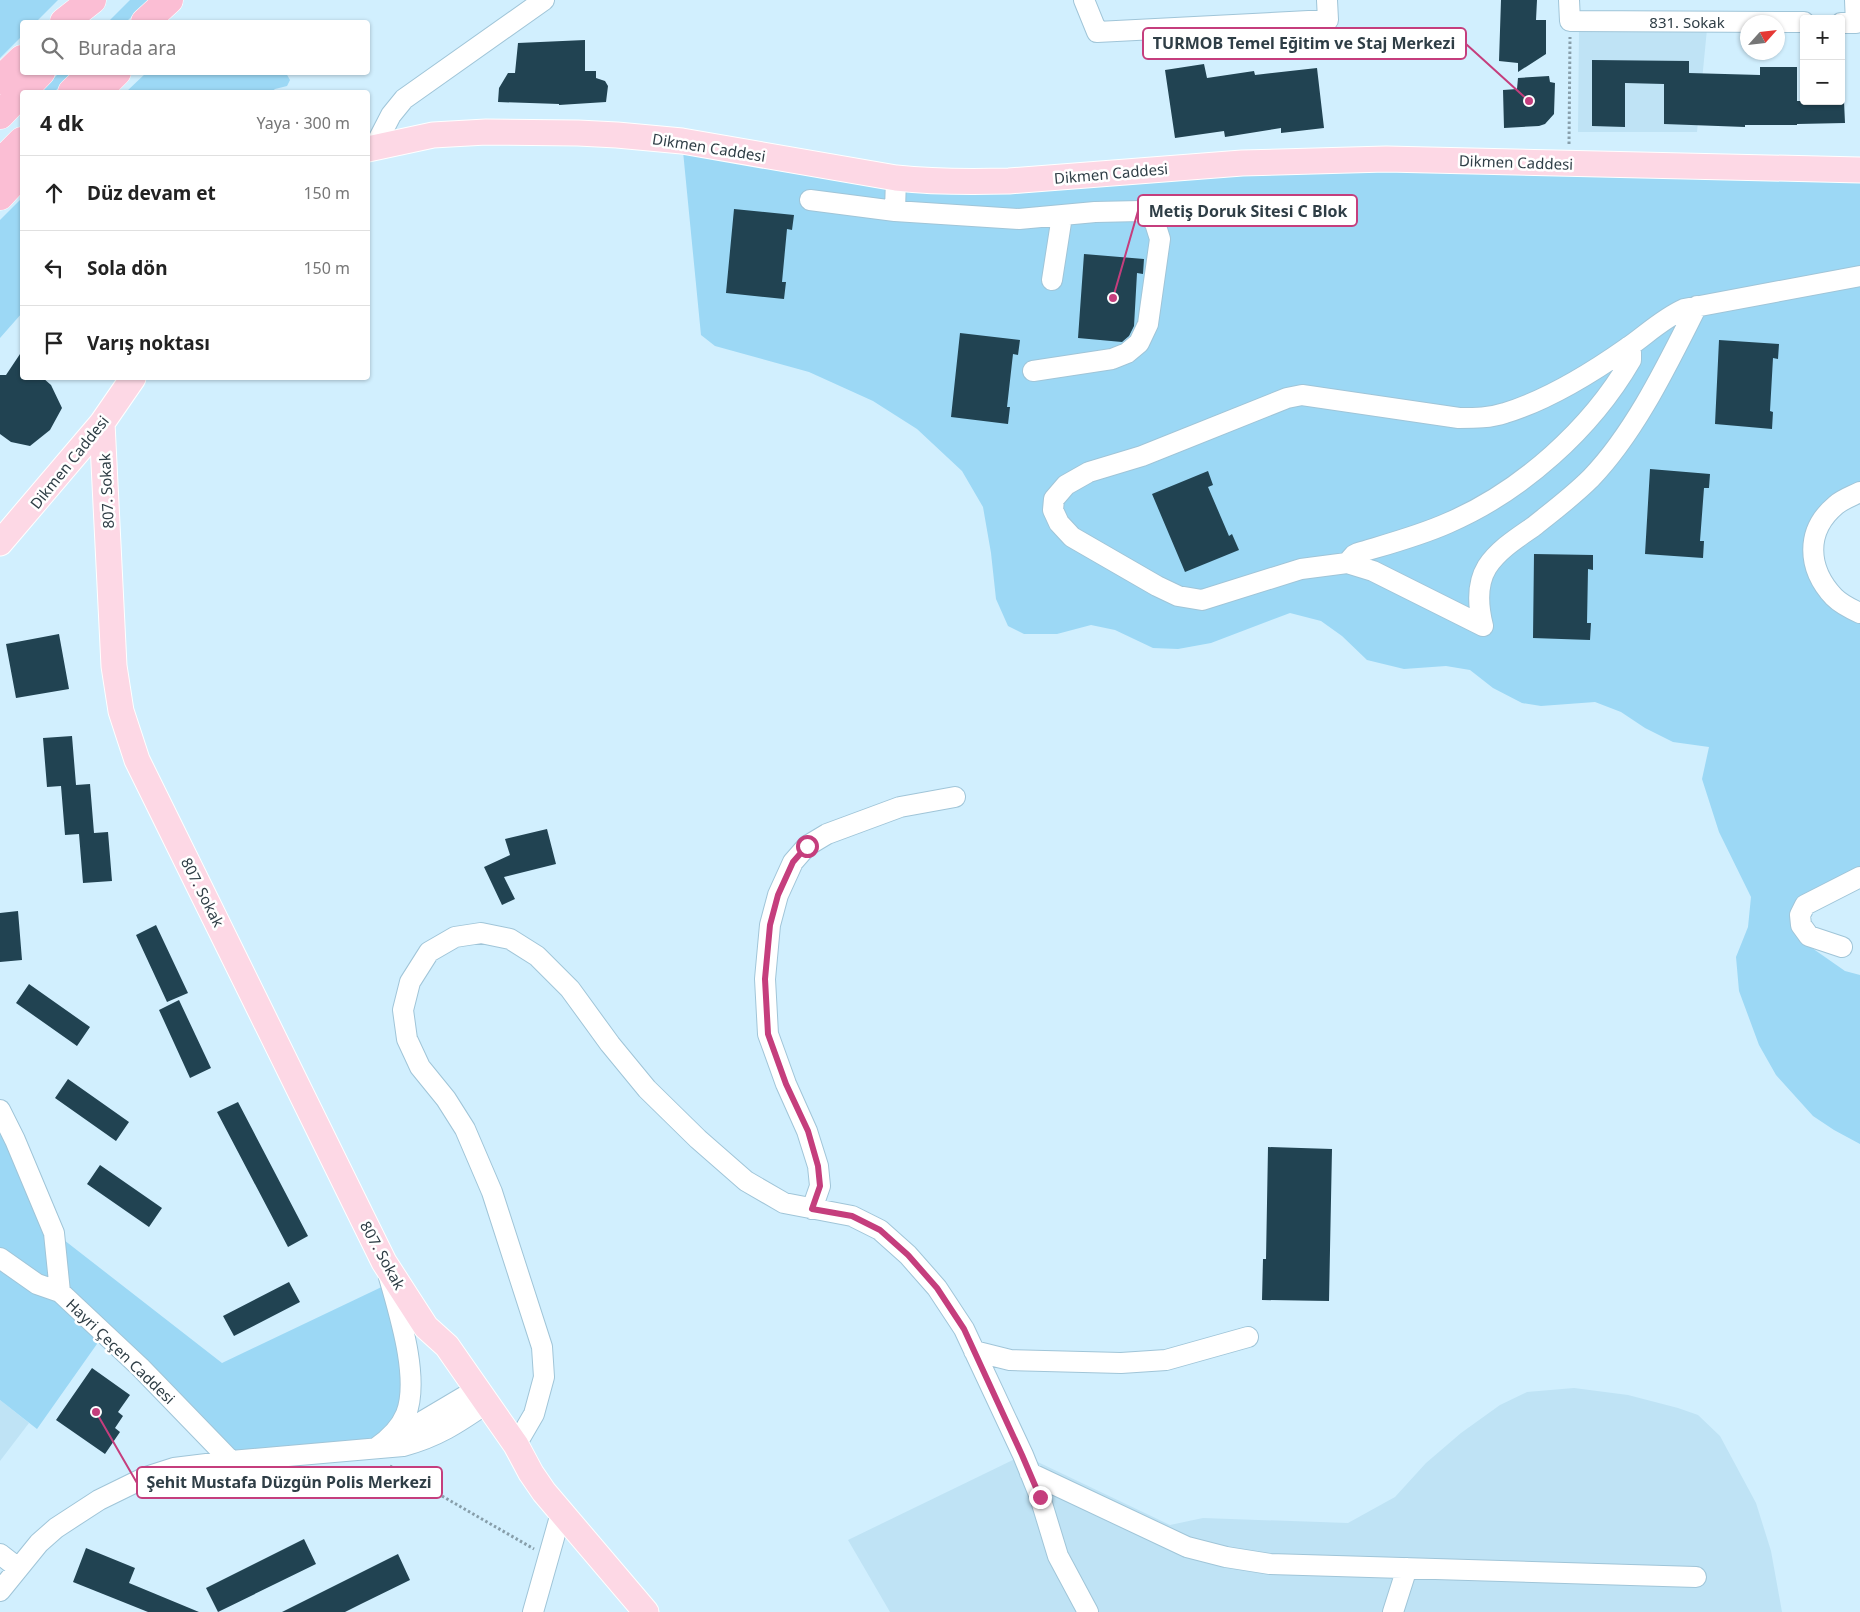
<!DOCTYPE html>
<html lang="tr">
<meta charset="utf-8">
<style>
:root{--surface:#fff;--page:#f6f6f6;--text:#222;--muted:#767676;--line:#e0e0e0}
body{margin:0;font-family:"Noto Sans",sans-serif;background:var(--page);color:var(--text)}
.controls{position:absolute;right:15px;top:15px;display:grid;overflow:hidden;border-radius:5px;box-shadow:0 1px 4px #0004}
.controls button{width:45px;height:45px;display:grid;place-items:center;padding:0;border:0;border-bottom:1px solid var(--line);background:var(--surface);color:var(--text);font:25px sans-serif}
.compass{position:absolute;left:1740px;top:15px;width:45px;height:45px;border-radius:50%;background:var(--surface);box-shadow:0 1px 4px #0004;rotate:63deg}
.stop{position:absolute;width:15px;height:15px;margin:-11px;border:4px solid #c53e7d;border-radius:50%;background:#fff}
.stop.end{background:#c53e7d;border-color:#fff;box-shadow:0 1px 5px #0008}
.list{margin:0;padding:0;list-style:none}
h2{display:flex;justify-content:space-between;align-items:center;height:65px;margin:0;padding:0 20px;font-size:21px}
h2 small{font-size:16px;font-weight:400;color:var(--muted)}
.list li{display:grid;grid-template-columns:32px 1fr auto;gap:15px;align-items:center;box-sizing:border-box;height:75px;padding:0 20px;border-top:1px solid var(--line)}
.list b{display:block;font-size:19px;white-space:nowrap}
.list em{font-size:16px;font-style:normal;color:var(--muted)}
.icon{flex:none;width:28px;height:28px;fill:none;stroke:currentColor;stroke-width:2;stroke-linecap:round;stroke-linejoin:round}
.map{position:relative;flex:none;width:1860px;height:1612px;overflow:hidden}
.search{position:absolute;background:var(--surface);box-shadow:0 1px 4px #0004;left:20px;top:20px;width:350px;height:55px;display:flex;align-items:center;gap:12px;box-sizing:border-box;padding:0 18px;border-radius:5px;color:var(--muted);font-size:19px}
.panel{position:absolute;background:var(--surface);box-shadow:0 1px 4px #0004;left:20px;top:90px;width:350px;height:290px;border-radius:5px}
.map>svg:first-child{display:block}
</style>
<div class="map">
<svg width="1860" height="1612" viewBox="0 0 1860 1612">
<rect width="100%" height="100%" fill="#d1effe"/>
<!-- built -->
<path fill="#bfe3f5" d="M 1707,29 L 1697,132 L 1578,132 L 1579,32 Z
M 1574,1388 L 1628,1395 L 1678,1408 L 1698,1415 L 1720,1436 L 1756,1503 L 1771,1551 L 1782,1612 L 890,1612 L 848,1540 L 1023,1455 L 1170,1525 L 1203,1518 L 1348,1523 L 1395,1497 L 1426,1463 L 1461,1433 L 1500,1405 L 1527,1392 Z
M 0,1400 L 29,1423 L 0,1461 Z"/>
<!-- green -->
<path fill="#9cd8f5" d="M 0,0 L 58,0 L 36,22 L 22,22 L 22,36 L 0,58 Z
M 130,0 L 149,0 L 126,22 L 108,22 Z
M 59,73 L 74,73 L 54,92 L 40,92 Z
M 146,73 L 286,73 L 290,80 L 287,86 L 275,89 L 271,92 L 126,92 Z
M 682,141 L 867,174 L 1154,169 L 1860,170 L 1860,492 L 1836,504 L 1814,562 L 1860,613 L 1860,867 L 1802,901 L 1799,928 L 1812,948 L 1845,971 L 1860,975 L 1860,1144 L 1834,1130 L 1813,1116 L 1776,1075 L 1759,1045 L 1739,991 L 1736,957 L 1748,927 L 1751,897 L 1719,832 L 1702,779 L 1709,747 L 1673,742 L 1645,728 L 1621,712 L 1595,702 L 1541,706 L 1522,703 L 1493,688 L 1470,670 L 1446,666 L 1404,669 L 1367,660 L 1342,636 L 1321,621 L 1290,613 L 1211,643 L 1178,649 L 1153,648 L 1115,630 L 1091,625 L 1057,634 L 1024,634 L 1008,626 L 996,599 L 991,553 L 983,507 L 962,471 L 917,429 L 873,401 L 809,372 L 715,346 L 701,335 Z
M 22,198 L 22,313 L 0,338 L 0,220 Z
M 0,1110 L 55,1233 L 222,1363 L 390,1283 L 410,1394 L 376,1448 L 231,1461 L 104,1334 L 37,1429 L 0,1400 Z"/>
<!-- building -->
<path fill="#214352" d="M 1501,0 L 1537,0 L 1536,20 L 1546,20 L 1546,54 L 1518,72 L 1518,63 L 1499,61 Z
M 585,40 L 585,71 L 596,71 L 596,78 L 605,81 L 608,86 L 606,102 L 559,105 L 559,104 L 498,102 L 499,88 L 508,73 L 515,73 L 518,43 Z
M 1592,60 L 1689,61 L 1689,73 L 1760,75 L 1760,67 L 1797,67 L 1797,101 L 1844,101 L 1845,123 L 1797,124 L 1797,125 L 1745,125 L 1745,127 L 1664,124 L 1664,84 L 1625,83 L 1625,127 L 1592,126 Z
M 1204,64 L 1207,78 L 1254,71 L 1255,75 L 1317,68 L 1324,128 L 1281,133 L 1281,128 L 1225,137 L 1224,131 L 1175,138 L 1165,70 Z
M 1549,76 L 1550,82 L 1555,83 L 1554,114 L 1545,124 L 1539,126 L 1504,128 L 1503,90 L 1517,89 L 1518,78 Z
M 734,209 L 794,215 L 792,230 L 787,229 L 782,282 L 786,282 L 784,299 L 726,293 Z
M 1084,254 L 1144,259 L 1143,274 L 1137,273 L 1134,326 L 1129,336 L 1122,342 L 1078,338 Z
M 960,333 L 1020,340 L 1018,355 L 1013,354 L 1007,407 L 1010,407 L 1008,424 L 951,417 Z
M 1719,340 L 1779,344 L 1778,359 L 1773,358 L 1770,411 L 1773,412 L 1772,429 L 1715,424 Z
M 22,351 L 22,378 L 43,378 L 51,385 L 62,408 L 50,430 L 30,446 L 11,442 L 0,434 L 0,375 L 6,375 Z
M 1650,469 L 1710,474 L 1709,488 L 1704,488 L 1700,541 L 1704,541 L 1703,558 L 1645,554 Z
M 1208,471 L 1213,485 L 1208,487 L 1229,536 L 1232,534 L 1239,550 L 1185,572 L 1152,494 Z
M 1534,554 L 1593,555 L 1593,570 L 1588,569 L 1587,623 L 1591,623 L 1590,640 L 1533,638 Z
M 59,634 L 69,689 L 16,698 L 6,644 Z
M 72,736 L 76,785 L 90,784 L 94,833 L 108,832 L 112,881 L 83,883 L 79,834 L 65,835 L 61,786 L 47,787 L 43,738 Z
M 547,829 L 556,864 L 504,877 L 515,899 L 502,905 L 484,867 L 510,855 L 505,839 Z
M 18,911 L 22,960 L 0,962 L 0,913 Z
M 156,925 L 188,993 L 167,1002 L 136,935 Z
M 29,984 L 90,1027 L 77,1046 L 16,1003 Z
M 179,1000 L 211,1068 L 190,1078 L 159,1010 Z
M 68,1079 L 129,1122 L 116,1141 L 55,1098 Z
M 238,1102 L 308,1236 L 288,1247 L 217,1112 Z
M 1268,1147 L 1332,1149 L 1329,1301 L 1262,1300 L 1263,1259 L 1266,1259 Z
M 100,1165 L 162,1208 L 149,1227 L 87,1184 Z
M 289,1282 L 300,1302 L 234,1336 L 223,1316 Z
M 92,1368 L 130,1395 L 118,1412 L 123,1416 L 115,1428 L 120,1432 L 105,1454 L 56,1420 Z
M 304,1539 L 316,1564 L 218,1612 L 206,1588 Z
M 86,1548 L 135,1568 L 129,1583 L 199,1612 L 148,1612 L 73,1582 Z
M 398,1554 L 410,1580 L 361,1604 L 345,1612 L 282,1612 Z"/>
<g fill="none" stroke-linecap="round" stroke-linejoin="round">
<defs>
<path id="minor" d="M 1084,0 L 1097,32 L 1328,20 L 1327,0
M 1569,0 L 1570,21 L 1804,22
M 1841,23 L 1856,23 L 1855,0
M 375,146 L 391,115 L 404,99 L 544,0
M 810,200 L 895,211 L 1019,219 L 1095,212 L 1141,211 L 1149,216 L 1155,223 L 1160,239 L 1148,324 L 1139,343 L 1127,353 L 1112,359 L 1033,371
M 895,211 L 896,178
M 1052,280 L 1062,216
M 1860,492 C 1852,496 1843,499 1836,505 C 1805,531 1807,568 1834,597 C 1841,604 1851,609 1860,613
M 1347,563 L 1354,555 L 1358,553 C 1388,544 1419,536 1448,523 C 1522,491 1591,429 1631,360 L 1631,353 L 1628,347
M 1483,626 L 1373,571 L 1347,563 L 1301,569 L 1202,600 L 1178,596 L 1157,586 L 1072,537 L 1059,523 L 1053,510 L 1054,499 L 1066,485 L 1089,472 L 1142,456 L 1287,398 L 1302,395 L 1459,418 C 1475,418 1490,418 1505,413 C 1548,400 1590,374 1627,348 C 1646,335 1662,319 1684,309 L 1860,276
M 1483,626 C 1478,606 1476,585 1487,567 C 1498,550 1517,538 1533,527 C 1553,511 1573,496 1591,478 C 1636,431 1668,363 1697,306
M 1842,947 L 1809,936 L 1801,925 L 1800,915 L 1805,905 L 1860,877
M 0,1110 L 15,1140 L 54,1233 L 60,1292
M 812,1209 L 820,1186 L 818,1166 L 807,1131 L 786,1084 L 768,1034 L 765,979 L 770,925 L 778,895 L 793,862 L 807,846 L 827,834 L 900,807 L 955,797
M 0,1258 L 37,1284 L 60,1292 L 140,1367 L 231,1461
M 974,1351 L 1010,1360 L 1121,1363 L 1166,1360 L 1248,1337
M 391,1440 L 477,1389
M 516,1445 L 534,1414 L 544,1377 L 542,1347 L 492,1192 L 465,1129 L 446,1099 L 420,1067 L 407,1039 L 403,1010 L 410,982 L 429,952 L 455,937 L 481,933 L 510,939 L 537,956 L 570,989 L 610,1044 L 647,1089 L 698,1139 L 746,1181 L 784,1203 L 852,1216 L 880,1230 L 908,1255 L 937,1288 L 964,1329 L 1023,1455 L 1040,1497 L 1058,1556 L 1088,1612
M 376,1448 C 389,1439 400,1429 406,1414 C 420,1378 399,1313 389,1277
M 1030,1473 L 1187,1547 L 1226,1557 L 1270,1564 L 1696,1577
M 0,1554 L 18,1568
M 0,1591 L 39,1543 L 56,1528 L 99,1500 L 146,1477 L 174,1468 L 231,1461 L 403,1446 C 437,1437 458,1423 487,1403
M 533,1612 L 561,1513
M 1393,1612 L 1407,1568"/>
<path id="major" d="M 368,149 L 433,135 L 486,132 L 578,133 L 617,135 L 682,141 L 896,178 C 933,182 971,182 1009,181 L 1242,163 L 1386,159 L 1860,170
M 102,423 L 114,666 L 121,711 L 137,760 L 384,1262 L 426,1327 L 447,1346 L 516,1445 L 531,1473 L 544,1492 L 646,1612
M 0,543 L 102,423 L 133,378"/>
<path id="highway" d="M 64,22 L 92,0
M 145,22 L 169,0
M 0,80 L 22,59
M 72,92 L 93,72
M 97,92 L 117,72
M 0,115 L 41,72
M 0,163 L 22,141
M 0,196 L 22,172"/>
</defs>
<!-- minor casing -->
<use href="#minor" stroke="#a0c5d8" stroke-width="22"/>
<!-- major casing -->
<use href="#major" stroke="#fff" stroke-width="27"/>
<!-- highway casing -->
<use href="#highway" stroke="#fff" stroke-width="29"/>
<!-- path -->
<path stroke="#879eaa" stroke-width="3" stroke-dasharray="2.5 2.5" stroke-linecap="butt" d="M 1569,144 L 1570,37
M 390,1466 L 534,1549"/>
<!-- minor -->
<use href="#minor" stroke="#fff" stroke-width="20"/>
<!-- major -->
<use href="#major" stroke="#fdd8e5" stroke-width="25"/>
<!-- highway -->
<use href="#highway" stroke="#fbbed4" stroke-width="28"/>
</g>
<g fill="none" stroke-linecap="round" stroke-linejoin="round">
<!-- route -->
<path stroke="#c53e7d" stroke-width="6" d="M 807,846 L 793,862 L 778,895 L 770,925 L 765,979 L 768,1034 L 786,1084 L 808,1131 L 818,1166 L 820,1186 L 812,1209 L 852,1216 L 880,1230 L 908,1255 L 937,1288 L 964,1329 L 1022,1455 L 1040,1497"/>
</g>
<g text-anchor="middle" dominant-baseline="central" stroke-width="5" stroke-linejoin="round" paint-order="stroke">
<!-- street labels -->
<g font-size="15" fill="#2f3e46" stroke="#fff">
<text x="1687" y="22">831. Sokak</text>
<text transform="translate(709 147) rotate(9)">Dikmen Caddesi</text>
<text transform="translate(1516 162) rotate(2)">Dikmen Caddesi</text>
<text transform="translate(1111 173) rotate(-5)">Dikmen Caddesi</text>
<text transform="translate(69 462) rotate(-51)">Dikmen Caddesi</text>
<text transform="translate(106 491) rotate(-93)">807. Sokak</text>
<text transform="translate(203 892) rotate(63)">807. Sokak</text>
<text transform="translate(383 1255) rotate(61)">807. Sokak</text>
<text transform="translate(121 1351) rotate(44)">Hayri Çeçen Caddesi</text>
</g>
</g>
<!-- callouts -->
<path fill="none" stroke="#c53e7d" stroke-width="2" d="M1529 101L1466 44M1113 298L1138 211M96 1412L137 1483"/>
<g fill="#c53e7d" stroke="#fff" stroke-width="2">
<circle cx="1529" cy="101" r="5"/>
<circle cx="1113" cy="298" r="5"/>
<circle cx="96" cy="1412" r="5"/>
</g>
<g fill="#fff" stroke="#c53e7d" stroke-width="2">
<rect x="1143" y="28" width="323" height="31" rx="5"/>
<rect x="1138" y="195" width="219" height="31" rx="5"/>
<rect x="137" y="1467" width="305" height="31" rx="5"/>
</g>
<g font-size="16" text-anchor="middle" font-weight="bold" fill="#2f3e46">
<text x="1304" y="49">TURMOB Temel Eğitim ve Staj Merkezi</text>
<text x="1248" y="217">Metiş Doruk Sitesi C Blok</text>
<text x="289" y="1488">Şehit Mustafa Düzgün Polis Merkezi</text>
</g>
</svg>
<div class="controls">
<button>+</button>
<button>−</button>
</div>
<svg class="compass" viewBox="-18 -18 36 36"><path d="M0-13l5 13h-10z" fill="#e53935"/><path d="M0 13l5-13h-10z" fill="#767676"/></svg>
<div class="stop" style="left:807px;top:846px"></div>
<div class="stop end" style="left:1040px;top:1497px"></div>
<div class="search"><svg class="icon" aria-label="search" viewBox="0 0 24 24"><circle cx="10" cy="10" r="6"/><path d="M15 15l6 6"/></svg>Burada ara</div>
<section class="panel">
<h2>4 dk<small>Yaya · 300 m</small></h2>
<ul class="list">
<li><svg class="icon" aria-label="ahead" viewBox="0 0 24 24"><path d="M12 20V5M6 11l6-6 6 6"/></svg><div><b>Düz devam et</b></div><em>150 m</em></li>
<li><svg class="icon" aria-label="left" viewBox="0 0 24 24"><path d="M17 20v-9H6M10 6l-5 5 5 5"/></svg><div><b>Sola dön</b></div><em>150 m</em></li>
<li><svg class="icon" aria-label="arrive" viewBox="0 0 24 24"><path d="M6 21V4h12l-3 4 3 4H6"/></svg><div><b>Varış noktası</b></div></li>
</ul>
</section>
</div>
